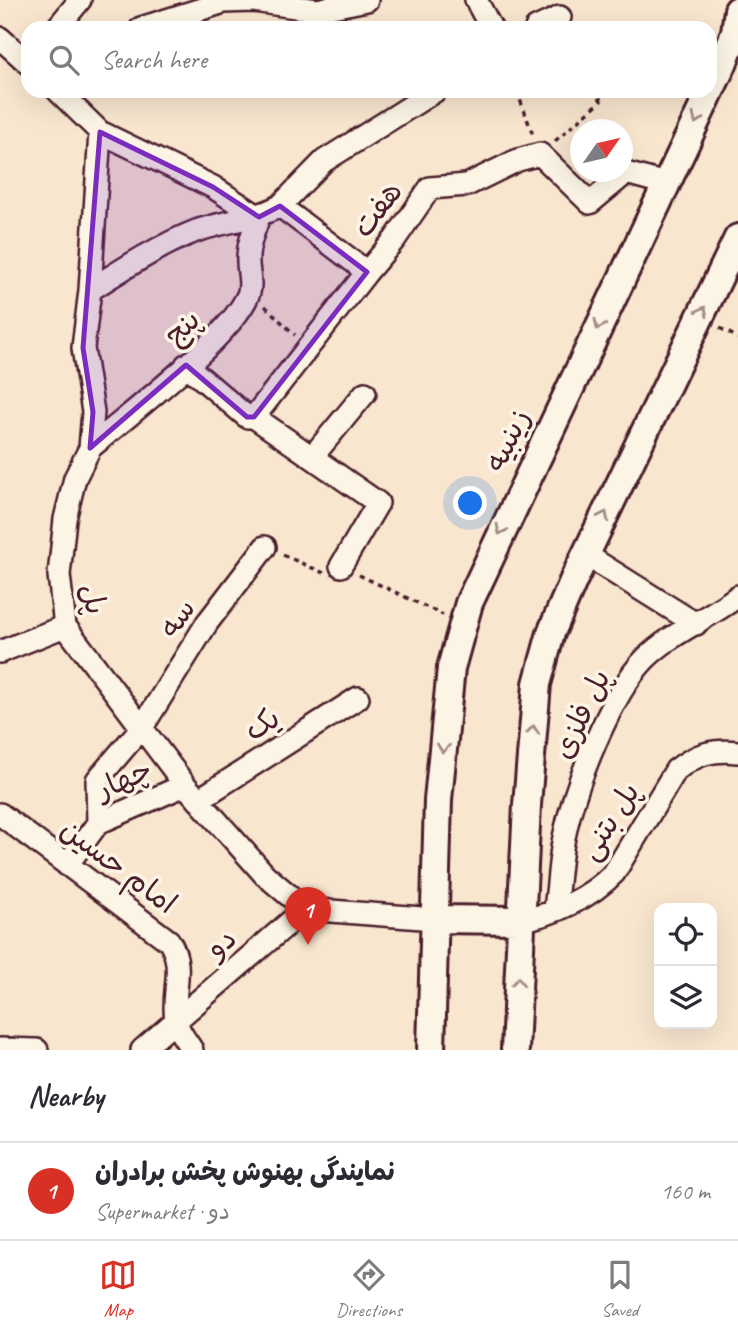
<!DOCTYPE html>
<meta charset="utf-8">
<style>
:root{--surface:#fff;--page:#f2f2f3;--text:#2b2b33;--muted:#7c7c81;--line:#e1e1e2;--accent:#d93025}
body{margin:0;font-family:Caveat,"Playpen Sans Arabic",sans-serif;background:var(--page);color:var(--text)}
.controls{position:absolute;right:21px;bottom:21px;display:grid;overflow:hidden;border-radius:14px;box-shadow:0 7px 28px #0002}
.controls button{width:63px;height:63px;display:grid;place-items:center;padding:0;border:0;border-bottom:2px solid var(--line);background:var(--surface);color:var(--text);font:35px sans-serif}
.compass{position:absolute;left:570px;top:119px;width:63px;height:63px;border-radius:50%;background:var(--surface);box-shadow:0 7px 28px #0002;rotate:56deg}
.you{position:absolute;left:471px;top:504px;width:24px;height:24px;margin:-18px;border:5px solid #fff;border-radius:50%;background:#1a73e8;box-shadow:0 0 0 10px #1a73e833}
.badge{display:grid;place-items:center;width:46px;height:46px;border-radius:50%;background:var(--accent);color:#fff;font-size:23px;font-weight:700}
.pin{position:absolute;translate:-50% -58px;filter:drop-shadow(0 2px 4px #0008)}
.pin::after{content:'';position:absolute;top:37px;width:24px;height:21px;background:inherit;clip-path:polygon(0 0,100% 0,50% 100%)}
.list{margin:0;padding:0;list-style:none}
h2{display:flex;justify-content:space-between;align-items:center;height:91px;margin:0;padding:0 28px;font-size:30px}
h2 small{font-size:23px;font-weight:400;color:var(--muted)}
.list li{display:grid;grid-template-columns:46px 1fr auto;gap:21px;align-items:center;box-sizing:border-box;height:98px;padding:0 28px;border-top:2px solid var(--line)}
.list b{display:block;font-size:26px;white-space:nowrap}
.list p{margin:0;font-size:23px;white-space:nowrap;color:var(--muted)}
.list em{font-size:23px;font-style:normal;color:var(--muted)}
.icon{flex:none;width:38px;height:38px;fill:none;stroke:currentColor;stroke-width:2;stroke-linecap:round;stroke-linejoin:round}
.map{position:relative;flex:none;width:738px;height:1050px;overflow:hidden}
.search{position:absolute;background:var(--surface);box-shadow:0 7px 28px #0002;left:21px;right:21px;top:21px;height:77px;display:flex;align-items:center;gap:18px;box-sizing:border-box;padding:0 24px;border-radius:21px;color:var(--muted);font-size:26px}
.sheet{height:189px;background:var(--surface)}
nav{display:flex;justify-content:space-around;align-items:center;box-sizing:border-box;height:98px;border-top:2px solid var(--line);background:var(--surface);font-size:19px;color:var(--muted)}
nav a{display:grid;justify-items:center;gap:4px}
nav .on{color:var(--accent)}
.map>svg:first-child{display:block}
</style>
<div class="map">
<svg width="738" height="1050" viewBox="0 0 738 1050">
<rect width="100%" height="100%" fill="#f8e6cf"/>
<filter id="ink" filterUnits="userSpaceOnUse"><feTurbulence type="fractalNoise" baseFrequency=".0143" numOctaves="2"/><feDisplacementMap in="SourceGraphic" scale="14" xChannelSelector="R" yChannelSelector="G"/><feConvolveMatrix kernelMatrix="1 2 1 2 8 2 1 2 1" color-interpolation-filters="sRGB"/></filter>
<g filter="url(#ink)">
<g fill="none" stroke-linecap="round" stroke-linejoin="round">
<defs>
<path id="minor" d="M 476,0 L 491,28
M 57,28 L 80,0
M 141,28 L 224,2 L 253,1 L 317,10 L 367,0
M 536,28 L 560,17
M 0,38 L 28,63
M 58,91 L 100,132 L 213,187 L 259,217 C 254,230 248,244 248,258 C 247,270 253,284 248,295 C 231,337 127,416 90,448
M 100,132 L 90,290 L 83,348 L 93,412 L 90,448 L 75,478 L 65,519 L 59,575 L 65,626 L 185,785 L 265,875 L 305,909 L 435,919
M 280,206 L 324,161 L 435,91
M 90,290 C 123,269 160,245 196,231 C 225,221 253,220 280,206 L 367,272 L 395,239 L 430,188 L 467,185 L 518,160 L 540,154 L 590,203 L 626,173 L 666,184
M 186,365 L 247,417 L 254,417 L 378,503 L 341,566
M 254,417 L 367,272
M 312,457 L 365,393
M 586,555 L 696,624
M 0,652 L 65,626
M 198,800 L 358,698
M 0,814 L 169,941 C 186,967 171,992 176,1021 C 178,1031 187,1042 192,1050
M 98,823 L 97,780 L 143,726 L 207,623 L 265,547
M 67,865 L 98,823 L 185,785
M 555,908 C 559,883 559,857 565,833 C 575,785 611,694 645,659 C 671,633 709,618 738,596
M 521,920 C 554,915 591,897 614,873 L 676,770 C 696,754 713,749 738,752
M 0,1049 L 37,1050
M 142,1050 L 305,909"/>
<path id="major" d="M 435,919 L 521,920
M 431,1050 L 438,800 L 451,668 L 469,603 L 723,64 L 735,32 L 738,10
M 515,1050 L 527,805 L 537,684 L 551,633 L 574,579 L 738,238"/>
</defs>
<!-- minor casing -->
<use href="#minor" stroke="#4a1f2b" stroke-width="26"/>
<!-- major casing -->
<use href="#major" stroke="#4a1f2b" stroke-width="32"/>
<!-- path -->
<path stroke="#4a1f2b" stroke-width="3.5" stroke-dasharray="5 5" stroke-linecap="butt" d="M 517,91 L 533,135
M 555,141 L 601,101 L 597,91
M 265,306 L 295,335
M 720,328 L 738,338
M 283,555 L 324,573
M 359,575 L 443,615"/>
<!-- minor -->
<use href="#minor" stroke="#fcf5e5" stroke-width="21"/>
<!-- major -->
<use href="#major" stroke="#fcf5e5" stroke-width="26"/>
</g>
<!-- one-way arrows -->
<defs><path id="oneway-chevron" d="M-2-3.5L2.5 0L-2 3.5" fill="none" stroke-width="1.6" stroke-linecap="round" stroke-linejoin="round" transform="scale(1.75)"/></defs>
<g stroke="#a38a88">
<use href="#oneway-chevron" transform="translate(697 119) rotate(116)"/>
<use href="#oneway-chevron" transform="translate(703 311) rotate(-64)"/>
<use href="#oneway-chevron" transform="translate(599 325) rotate(116)"/>
<use href="#oneway-chevron" transform="translate(604 516) rotate(-64)"/>
<use href="#oneway-chevron" transform="translate(501 530) rotate(116)"/>
<use href="#oneway-chevron" transform="translate(533 730) rotate(-85)"/>
<use href="#oneway-chevron" transform="translate(443 748) rotate(96)"/>
<use href="#oneway-chevron" transform="translate(518 982) rotate(-87)"/>
</g>
</g>
<!-- marked area -->
<path fill="#7b2cbf" fill-opacity="0.2" stroke="#7b2cbf" stroke-width="5" stroke-linejoin="round" d="M 100,132 L 213,187 L 259,217 L 280,206 L 367,272 L 254,417 L 247,417 L 186,365 L 90,448 L 93,412 L 83,348 Z"/>
<g text-anchor="middle" dominant-baseline="central" stroke-width="7" stroke-linejoin="round" paint-order="stroke">
<!-- street labels -->
<g font-size="30" fill="#4a1f2b" stroke="#fcf5e5">
<text transform="translate(377 209) rotate(-53)">هفت</text>
<text transform="translate(182 327) rotate(-44)">پنج</text>
<text transform="translate(507 440) rotate(-64)">زینبیه</text>
<text transform="translate(94 599) rotate(79)">پل</text>
<text transform="translate(177 618) rotate(-56)">سه</text>
<text transform="translate(581 714) rotate(-64)">پل فلزی</text>
<text transform="translate(262 724) rotate(-32)">یک</text>
<text transform="translate(124 779) rotate(-24)">چهار</text>
<text transform="translate(609 821) rotate(-57)">پل بتنی</text>
<text transform="translate(119 866) rotate(37)">امام حسین</text>
<text transform="translate(221 943) rotate(-41)">دو</text>
</g>
</g>
</svg>
<div class="controls">
<button><svg class="icon" aria-label="locate" viewBox="0 0 24 24"><circle cx="12" cy="12" r="6"/><path d="M12 2v4M12 18v4M2 12h4M18 12h4"/></svg></button>
<button><svg class="icon" aria-label="layers" viewBox="0 0 24 24"><path d="M12 4l9 5-9 5-9-5zM3 14l9 5 9-5"/></svg></button>
</div>
<svg class="compass" viewBox="-18 -18 36 36"><path d="M0-13l5 13h-10z" fill="#e53935"/><path d="M0 13l5-13h-10z" fill="#7c7c81"/></svg>
<div class="you"></div>
<div class="pin badge" style="left:308px;top:945px">1</div>
<div class="search"><svg class="icon" aria-label="search" viewBox="0 0 24 24"><circle cx="10" cy="10" r="6"/><path d="M15 15l6 6"/></svg>Search here</div>
</div>
<section class="sheet">
<h2>Nearby<small></small></h2>
<ul class="list">
<li><span class="badge">1</span><div><b>نمایندگی بهنوش پخش برادران</b><p>Supermarket · دو</p></div><em>160 m</em></li>
</ul>
</section>
<nav>
<a class="on"><svg class="icon" aria-label="map" viewBox="0 0 24 24"><path d="M3 6l6-2 6 2 6-2v14l-6 2-6-2-6 2zM9 4v14M15 6v14"/></svg>Map</a>
<a><svg class="icon" aria-label="directions" viewBox="0 0 24 24"><path d="M12 3l9 9-9 9-9-9zM9 14v-3h6M13 9l2 2-2 2"/></svg>Directions</a>
<a><svg class="icon" aria-label="saved" viewBox="0 0 24 24"><path d="M7 4h10v16l-5-4-5 4z"/></svg>Saved</a>
</nav>
